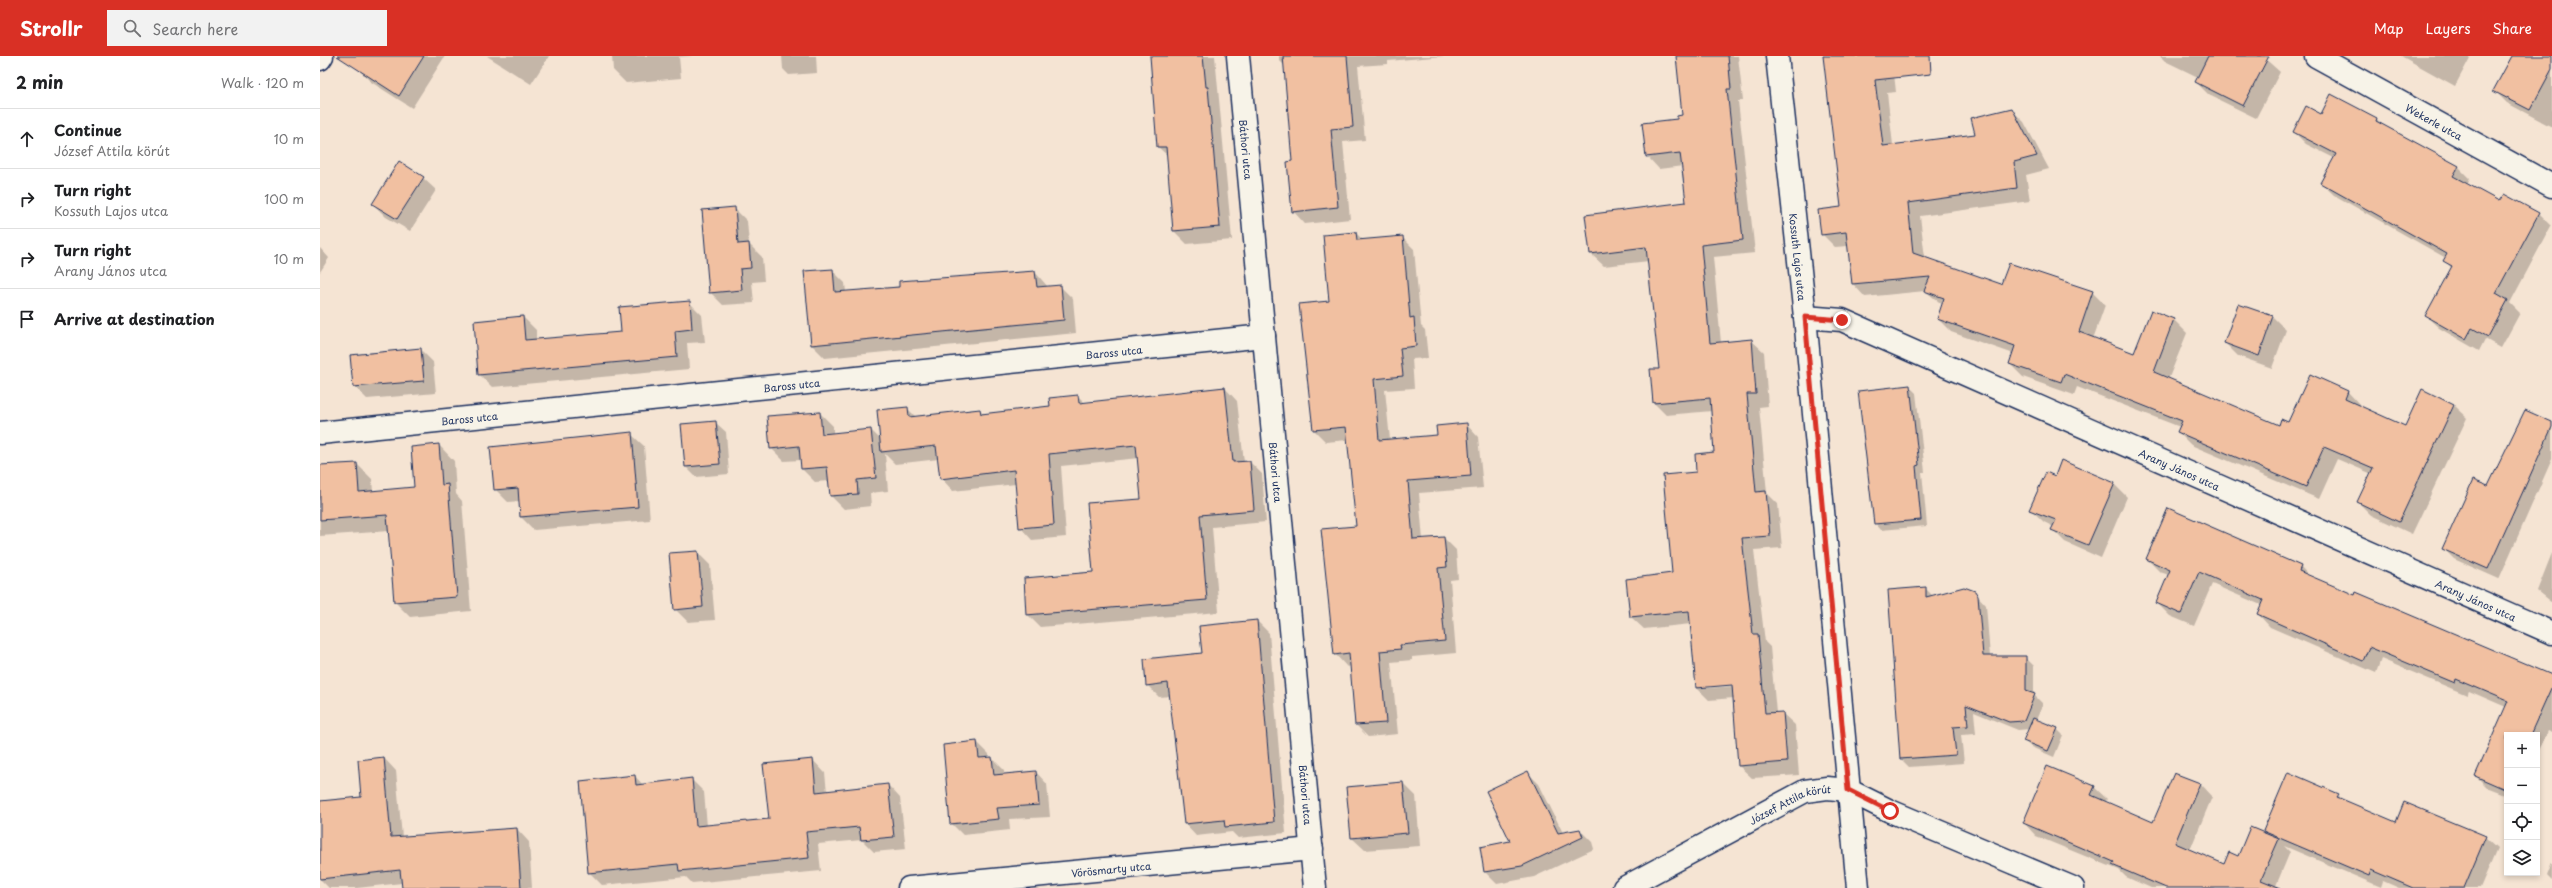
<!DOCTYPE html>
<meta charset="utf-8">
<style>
:root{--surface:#fff;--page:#f2f2f2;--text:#202124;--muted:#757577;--line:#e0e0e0;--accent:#d93025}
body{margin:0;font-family:"Playpen Sans",sans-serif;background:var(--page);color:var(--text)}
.controls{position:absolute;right:12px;bottom:12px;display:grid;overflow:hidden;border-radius:0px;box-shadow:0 2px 6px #0003}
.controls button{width:36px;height:36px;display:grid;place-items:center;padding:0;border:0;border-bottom:1px solid var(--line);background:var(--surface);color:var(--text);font:20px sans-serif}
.stop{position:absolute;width:12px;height:12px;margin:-9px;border:3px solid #d93025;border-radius:50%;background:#fff}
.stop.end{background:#d93025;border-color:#fff;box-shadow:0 1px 4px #0008}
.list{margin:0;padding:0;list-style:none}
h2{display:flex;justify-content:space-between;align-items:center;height:52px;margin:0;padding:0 16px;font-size:17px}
h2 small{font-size:13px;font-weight:400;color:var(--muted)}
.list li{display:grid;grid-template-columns:26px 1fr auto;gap:12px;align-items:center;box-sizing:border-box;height:60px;padding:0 16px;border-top:1px solid var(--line)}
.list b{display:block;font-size:15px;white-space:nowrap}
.list p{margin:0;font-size:13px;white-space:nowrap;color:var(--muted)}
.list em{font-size:13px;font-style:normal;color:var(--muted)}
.icon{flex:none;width:22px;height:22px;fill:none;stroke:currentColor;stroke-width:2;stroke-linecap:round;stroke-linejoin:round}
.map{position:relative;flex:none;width:2232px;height:832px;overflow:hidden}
header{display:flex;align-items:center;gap:24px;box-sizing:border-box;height:56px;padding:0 20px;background:var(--accent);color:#fff}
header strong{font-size:19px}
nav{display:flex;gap:22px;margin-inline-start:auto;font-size:14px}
.search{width:280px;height:36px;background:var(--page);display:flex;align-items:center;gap:10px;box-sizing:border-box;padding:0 14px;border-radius:0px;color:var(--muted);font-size:15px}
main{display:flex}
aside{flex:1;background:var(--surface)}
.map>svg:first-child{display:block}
</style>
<header>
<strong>Strollr</strong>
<div class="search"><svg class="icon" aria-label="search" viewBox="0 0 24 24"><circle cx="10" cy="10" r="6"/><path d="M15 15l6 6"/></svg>Search here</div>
<nav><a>Map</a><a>Layers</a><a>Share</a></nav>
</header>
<main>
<aside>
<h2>2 min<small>Walk · 120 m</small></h2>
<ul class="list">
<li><svg class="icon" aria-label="ahead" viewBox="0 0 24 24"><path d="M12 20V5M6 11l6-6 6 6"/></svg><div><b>Continue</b><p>József Attila körút</p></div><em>10 m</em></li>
<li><svg class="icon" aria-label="right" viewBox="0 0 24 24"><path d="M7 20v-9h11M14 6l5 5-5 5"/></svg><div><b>Turn right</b><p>Kossuth Lajos utca</p></div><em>100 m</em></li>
<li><svg class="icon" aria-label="right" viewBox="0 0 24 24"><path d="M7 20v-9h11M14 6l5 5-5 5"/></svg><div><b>Turn right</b><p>Arany János utca</p></div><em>10 m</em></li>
<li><svg class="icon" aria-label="arrive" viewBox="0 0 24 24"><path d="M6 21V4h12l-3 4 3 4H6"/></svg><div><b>Arrive at destination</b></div></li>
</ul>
</aside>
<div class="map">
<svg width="2232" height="832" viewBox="0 0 2232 832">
<rect width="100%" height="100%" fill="#f5e4d3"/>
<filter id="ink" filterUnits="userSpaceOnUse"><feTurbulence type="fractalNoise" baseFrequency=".025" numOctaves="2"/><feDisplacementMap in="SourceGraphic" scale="8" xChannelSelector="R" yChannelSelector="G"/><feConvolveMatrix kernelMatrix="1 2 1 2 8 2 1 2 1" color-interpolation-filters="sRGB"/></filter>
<g filter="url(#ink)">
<!-- shadow -->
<path fill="#0003" fill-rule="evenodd" d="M 47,0 L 125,0 L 92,52 L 51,26 L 38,13 Z
M 167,0 L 229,0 L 211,28 Z
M 292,0 L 373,0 L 359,1 L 361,22 L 306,27 L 293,14 Z
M 462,0 L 496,0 L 497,17 L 469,19 L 463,13 Z
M 832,0 L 895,0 L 912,184 L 867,188 L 854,175 L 848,100 L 838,91 Z
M 959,0 L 1125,0 L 1068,5 L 1068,8 L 1038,10 L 1045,84 L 1023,86 L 1030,163 L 985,168 L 973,155 L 973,106 L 965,10 L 959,4 Z
M 1357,0 L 1418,0 L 1423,45 L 1418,45 L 1435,197 L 1393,201 L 1401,287 L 1431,284 L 1444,296 L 1448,350 L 1439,351 L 1447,437 L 1458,448 L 1462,492 L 1434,494 L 1445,586 L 1450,591 L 1456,657 L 1462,657 L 1475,669 L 1479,719 L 1432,722 L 1419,710 L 1414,642 L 1389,644 L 1377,632 L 1371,568 L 1324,573 L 1311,561 L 1307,524 L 1353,518 L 1377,417 L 1396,397 L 1392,355 L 1346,359 L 1333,346 L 1340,313 L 1329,205 L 1284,210 L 1271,198 L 1266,160 L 1367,147 L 1363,110 L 1339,113 L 1327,100 L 1363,60 ZM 1417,628 L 1417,630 L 1387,632 L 1387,630 Z
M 1504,0 L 1572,0 L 1576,36 L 1567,37 L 1573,89 L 1656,79 L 1691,53 L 1704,66 L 1729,113 L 1706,119 L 1710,145 L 1600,160 L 1605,202 L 1682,229 L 1772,236 L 1785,249 L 1773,283 L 1815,299 L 1832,255 L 1854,264 L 1867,277 L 1848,324 L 1960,370 L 1969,368 L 2028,336 L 2040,349 L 2040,350 L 2086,372 L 2103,335 L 2134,350 L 2147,362 L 2092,478 L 2051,459 L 2038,446 L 2052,418 L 2017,403 L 1999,443 L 1871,389 L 1858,376 L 1860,371 L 1757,331 L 1754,339 L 1703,321 L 1690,308 L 1694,298 L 1631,276 L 1618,263 L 1623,249 L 1605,235 L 1545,241 L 1533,228 L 1528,190 L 1515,191 L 1502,178 L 1522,152 Z
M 1840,0 L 1942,0 L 1960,16 L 1936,62 L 1889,39 L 1876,26 L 1878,21 L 1845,5 Z
M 2081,0 L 2151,0 L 2135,30 Z
M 2193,0 L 2232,0 L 2232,71 L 2187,47 L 2174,34 Z
M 2011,40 L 2057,63 L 2063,70 L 2138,111 L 2150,123 L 2147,129 L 2180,146 L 2184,139 L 2219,158 L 2231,170 L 2190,247 L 2200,257 L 2181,292 L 2165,283 L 2159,295 L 2119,272 L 2106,260 L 2132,212 L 2124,205 L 2126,202 L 2014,139 L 2001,127 L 2014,102 L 1986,88 L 1974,76 L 2001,59 Z
M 103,122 L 116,134 L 90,175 L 66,161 L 53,148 Z
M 414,152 L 427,165 L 429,188 L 442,201 L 444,225 L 432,226 L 434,247 L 403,249 L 390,236 Z
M 1036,177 L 1043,184 L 1082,181 L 1094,193 L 1101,270 L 1105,274 L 1108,302 L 1092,303 L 1094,332 L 1065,334 L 1070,384 L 1118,380 L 1146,368 L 1158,381 L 1163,432 L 1099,437 L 1103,484 L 1124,482 L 1136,494 L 1138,523 L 1130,524 L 1136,597 L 1092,601 L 1092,604 L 1071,606 L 1078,678 L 1048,681 L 1036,669 L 1031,610 L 1027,611 L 1015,598 L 1037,471 L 1028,384 L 1006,386 L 994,374 L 1010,246 Z
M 0,192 L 9,202 L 0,216 Z
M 512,214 L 525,227 L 526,236 L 715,216 L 728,231 L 740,230 L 753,243 L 756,277 L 505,302 L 492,289 Z
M 369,246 L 382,259 L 385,286 L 367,287 L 369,313 L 172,331 L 159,318 L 203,261 L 216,274 L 216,284 L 302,277 Z
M 1918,249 L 1953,261 L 1966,274 L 1952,312 L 1918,300 L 1905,287 Z
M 100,293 L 113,306 L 116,337 L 47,343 L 34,330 Z
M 1589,330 L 1596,337 L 1605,416 L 1602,416 L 1607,470 L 1561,474 L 1555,467 Z
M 905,332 L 917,345 L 924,406 L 930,406 L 942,418 L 946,466 L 892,471 L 899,556 L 720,571 L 707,558 L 774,517 L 822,444 L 819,402 L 741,410 L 746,481 L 712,484 L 700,471 L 696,428 L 633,435 L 621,422 L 619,403 L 575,408 L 565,398 L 568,435 L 550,437 L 551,450 L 524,453 L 511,440 L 509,425 L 495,426 L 482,413 L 481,404 L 464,405 L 451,392 L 500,357 L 513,370 L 513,378 L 551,374 L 561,384 L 587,352 L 596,361 L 660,354 L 664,358 L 731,351 L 758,340 L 765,347 Z
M 395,366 L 406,376 L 409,418 L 376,421 L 366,411 Z
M 2232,367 L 2232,403 L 2179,523 L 2134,503 L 2123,492 L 2169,432 Z
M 311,378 L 324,390 L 330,464 L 214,474 L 201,461 L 200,445 L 188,446 L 175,433 Z
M 119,389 L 134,405 L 136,438 L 142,445 L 151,555 L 90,561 L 75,546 L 69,475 L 0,480 L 0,410 L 37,408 L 52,423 L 53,436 L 95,432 Z
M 1735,421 L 1794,428 L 1807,441 L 1781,502 L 1745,486 L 1733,474 L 1734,471 L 1724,466 L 1711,454 Z
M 1849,453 L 1981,511 L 1990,521 L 2232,620 L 2232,677 L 2228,675 L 2217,699 L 2217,679 L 2187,679 L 2187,740 L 2169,733 L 2156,720 L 2186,651 L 2149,635 L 2147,639 L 2061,603 L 2056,617 L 1950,571 L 1938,558 L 1941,549 L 1892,528 L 1874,570 L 1850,560 L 1837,547 L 1849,519 L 1840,516 L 1827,503 Z
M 377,496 L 390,509 L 395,564 L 368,566 L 355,553 Z
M 2232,497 L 2232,547 L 2217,535 Z
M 1605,532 L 1613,540 L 1654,536 L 1666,549 L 1670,601 L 1705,601 L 1714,610 L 1714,639 L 1723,648 L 1716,664 L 1737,673 L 1743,679 L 1734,701 L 1711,691 L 1704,685 L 1709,673 L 1698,674 L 1654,656 L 1656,678 L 1641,679 L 1644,707 L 1589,711 L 1581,703 Z
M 937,565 L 949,577 L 966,777 L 918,782 L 912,776 L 876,780 L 865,768 L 851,640 L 839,641 L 827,629 Z
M 657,686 L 669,698 L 669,702 L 672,702 L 684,714 L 684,719 L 716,716 L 727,728 L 730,761 L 689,763 L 690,774 L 643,779 L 631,767 Z
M 64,702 L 76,715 L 82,781 L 197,773 L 209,786 L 212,832 L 83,832 L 82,827 L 37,832 L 9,832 L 0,823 L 0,746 L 42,742 Z
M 493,704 L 505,717 L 507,736 L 568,729 L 580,742 L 586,793 L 554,796 L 542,784 L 498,788 L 501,815 L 372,827 L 366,821 L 282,829 L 269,816 L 315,720 L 323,729 L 371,723 L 384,736 L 387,770 L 450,763 Z
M 1208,717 L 1219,728 L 1243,777 L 1260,774 L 1272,786 L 1274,793 L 1214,821 L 1177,828 L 1165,816 L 1192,786 Z
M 1855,718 L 1880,728 L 1892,741 L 1870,794 L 1904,809 L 1950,781 L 1944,775 L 2018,739 L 2025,746 L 2076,768 L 2165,781 L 2177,792 L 2160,832 L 2079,832 L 2063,825 L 2061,831 L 1964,790 L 1970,796 L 1955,832 L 1831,832 L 1806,821 L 1799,814 L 1716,780 L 1704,767 L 1774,731 L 1787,743 L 1785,747 L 1834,767 Z
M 1083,727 L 1096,740 L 1100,790 L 1045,794 L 1032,782 Z
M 2232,807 L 2232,825 L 2227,820 Z"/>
<!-- building -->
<path fill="#f1c0a1" stroke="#1b2f5e" d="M 17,0 L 104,0 L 79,40 Z
M 830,0 L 883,0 L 886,31 L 888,31 L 900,171 L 853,175 L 846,91 L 837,91 Z
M 963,0 L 1027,0 L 1033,71 L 1011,73 L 1018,151 L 972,156 L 967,106 L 972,105 Z
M 1356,0 L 1408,0 L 1411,33 L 1407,33 L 1423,184 L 1381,189 L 1390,287 L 1432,283 L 1436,338 L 1427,338 L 1436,436 L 1446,435 L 1450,480 L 1422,482 L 1433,578 L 1438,578 L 1445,657 L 1463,656 L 1467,706 L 1418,710 L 1412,629 L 1376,632 L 1369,555 L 1310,561 L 1306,523 L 1352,517 L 1343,419 L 1376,416 L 1375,398 L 1394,396 L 1390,342 L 1333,347 L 1330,313 L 1339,313 L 1326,191 L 1270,198 L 1265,159 L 1366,146 L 1360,97 L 1326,101 L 1322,67 L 1357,63 L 1357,60 L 1362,59 Z
M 1503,0 L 1610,0 L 1611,18 L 1555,24 L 1563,90 L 1655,78 L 1651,62 L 1692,52 L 1717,100 L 1694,106 L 1697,132 L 1588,147 L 1593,197 L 1681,228 L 1689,207 L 1773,235 L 1759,276 L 1814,297 L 1831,254 L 1854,263 L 1834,316 L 1959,369 L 1961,363 L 1968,366 L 1990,318 L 2028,335 L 2025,343 L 2085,370 L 2102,333 L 2134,349 L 2079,466 L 2037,446 L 2053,412 L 2004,391 L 1986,431 L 1857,376 L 1862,365 L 1744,318 L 1741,326 L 1689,308 L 1695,290 L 1617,263 L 1624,242 L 1604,235 L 1610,221 L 1532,228 L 1526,176 L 1501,179 L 1498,154 L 1521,151 Z
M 1888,0 L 1949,0 L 1923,50 L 1875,26 Z
M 2192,0 L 2232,0 L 2232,13 L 2210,54 L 2173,35 Z
M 2011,38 L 2057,62 L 2056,65 L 2139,110 L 2133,120 L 2179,145 L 2184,138 L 2219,157 L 2176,237 L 2188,244 L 2168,281 L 2152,272 L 2146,283 L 2105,260 L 2132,210 L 2123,205 L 2127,198 L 2000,127 L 2016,98 L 1973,76 L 1986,50 L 2001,58 Z
M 79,105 L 104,121 L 77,163 L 52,148 Z
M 415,151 L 418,188 L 429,187 L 431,212 L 420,213 L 422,234 L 389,237 L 382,154 Z
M 1036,176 L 1037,184 L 1083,180 L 1090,262 L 1094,261 L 1096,290 L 1080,292 L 1083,320 L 1054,323 L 1059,384 L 1117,379 L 1116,370 L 1147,367 L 1151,420 L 1088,425 L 1093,483 L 1124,481 L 1127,511 L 1118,512 L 1125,585 L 1080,589 L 1081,593 L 1060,595 L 1066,667 L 1035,669 L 1029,597 L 1014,599 L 1001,473 L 1036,470 L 1026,371 L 993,374 L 979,248 L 1009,245 L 1003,179 Z
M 513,213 L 515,236 L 579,231 L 579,225 L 715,215 L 717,231 L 741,229 L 744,264 L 491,289 L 484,215 Z
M 370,245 L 372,273 L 355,275 L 357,301 L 158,319 L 154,265 L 203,260 L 205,284 L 301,276 L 299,251 Z
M 1918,248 L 1953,260 L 1939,300 L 1904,287 Z
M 101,292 L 104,325 L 33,331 L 30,299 Z
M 1590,329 L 1599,409 L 1596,410 L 1601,464 L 1554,468 L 1538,335 Z
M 905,331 L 913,406 L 930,405 L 934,454 L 880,459 L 887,544 L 706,559 L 704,522 L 773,516 L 767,447 L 821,443 L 816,389 L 729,398 L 734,469 L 699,472 L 694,414 L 620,423 L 616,390 L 561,396 L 557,354 L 588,351 L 589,361 L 660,353 L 661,358 L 730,350 L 729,342 L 758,339 L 759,347 Z
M 2205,354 L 2232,366 L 2232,371 L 2168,513 L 2122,493 L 2153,424 L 2168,430 Z
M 500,356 L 502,378 L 551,373 L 556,422 L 537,424 L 538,438 L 510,440 L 507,411 L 481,413 L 479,390 L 450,393 L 447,360 Z
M 396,365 L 400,408 L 365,411 L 361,368 Z
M 312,376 L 318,451 L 200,461 L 198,432 L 174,434 L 170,391 Z
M 119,388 L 122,429 L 128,428 L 137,541 L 74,546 L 67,459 L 0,464 L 0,409 L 37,407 L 39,436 L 94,431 L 91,391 Z
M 1741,404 L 1795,427 L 1768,489 L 1731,474 L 1736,464 L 1709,454 L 1726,416 L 1735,420 Z
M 1848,452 L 1981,510 L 1979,515 L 2035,539 L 2036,536 L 2232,619 L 2232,630 L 2210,679 L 2187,679 L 2187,734 L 2155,720 L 2188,645 L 2136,623 L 2135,627 L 2049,591 L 2043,605 L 1937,558 L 1943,544 L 1879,516 L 1861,558 L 1836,547 L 1850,514 L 1826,503 Z
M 378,495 L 383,551 L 354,554 L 349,497 Z
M 1606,531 L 1606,541 L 1644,531 L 1655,535 L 1658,540 L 1663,600 L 1706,600 L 1706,635 L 1715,638 L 1704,665 L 1689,666 L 1646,649 L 1648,670 L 1633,671 L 1636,699 L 1580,703 L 1568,534 Z
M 937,564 L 954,766 L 905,771 L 904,764 L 864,768 L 848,627 L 826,630 L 824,603 L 882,597 L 879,570 Z
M 1713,662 L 1738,672 L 1728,695 L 1703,685 Z
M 657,685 L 659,702 L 672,701 L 674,719 L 716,715 L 719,749 L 677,752 L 679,763 L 630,768 L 623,689 Z
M 64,701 L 71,781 L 197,772 L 201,832 L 82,832 L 80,814 L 0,823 L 0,745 L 41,741 L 38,704 Z
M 493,703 L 496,736 L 568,728 L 574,781 L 541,784 L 539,771 L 486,776 L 489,802 L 359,815 L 358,808 L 268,817 L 260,725 L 315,719 L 316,729 L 372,722 L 376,770 L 449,763 L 443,708 Z
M 1727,710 L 1775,730 L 1771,739 L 1833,766 L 1854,717 L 1880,727 L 1855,787 L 1904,808 L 1909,796 L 1918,800 L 1930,771 L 1959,783 L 1941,824 L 1961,832 L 1846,832 L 1792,809 L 1794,806 L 1703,767 Z
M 1208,715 L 1238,777 L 1260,773 L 1263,781 L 1202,810 L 1164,816 L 1160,791 L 1190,785 L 1166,735 Z
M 1968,716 L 2019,738 L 2017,741 L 2076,766 L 2084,746 L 2166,780 L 2144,832 L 2093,832 L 2051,814 L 2049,820 L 1943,775 Z
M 1083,726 L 1088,777 L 1031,782 L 1026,731 Z"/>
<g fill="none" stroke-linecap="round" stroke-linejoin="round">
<defs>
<g id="minor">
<path id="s1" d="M 918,0 L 995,832"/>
<path id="s2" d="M 1457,0 L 1485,261 L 1538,832"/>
<path id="s3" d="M 1996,0 L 2232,130"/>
<path d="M 0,3 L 2,0"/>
<path id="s4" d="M 1485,261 L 1522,264 L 2232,577"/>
<path id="s5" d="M 0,377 L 944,280"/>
<path id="s6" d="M 589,832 L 992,793"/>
<path id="s7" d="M 1304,832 L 1485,735 L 1507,732 L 1528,734 L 1570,755 L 1753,832"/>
</g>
</defs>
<!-- minor casing -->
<use href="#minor" stroke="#1b2f5e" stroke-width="25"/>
<!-- minor -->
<use href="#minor" stroke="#f7f3e8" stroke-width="22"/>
</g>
</g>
<g fill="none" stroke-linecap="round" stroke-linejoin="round" filter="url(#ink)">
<!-- route -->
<path stroke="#d93025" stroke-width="5" d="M 1522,264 L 1485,261 L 1528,734 L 1570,755"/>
</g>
<g text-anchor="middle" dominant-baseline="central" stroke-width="3" stroke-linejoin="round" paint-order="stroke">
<!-- street labels -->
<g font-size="10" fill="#1b2f5e" stroke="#f7f3e8">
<text stroke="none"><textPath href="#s3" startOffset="135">Wekerle utca</textPath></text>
<text stroke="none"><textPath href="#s1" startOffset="94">Báthori utca</textPath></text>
<text stroke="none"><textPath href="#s2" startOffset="202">Kossuth Lajos utca</textPath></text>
<text stroke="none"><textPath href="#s5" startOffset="798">Baross utca</textPath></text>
<text stroke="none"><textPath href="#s5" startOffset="474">Baross utca</textPath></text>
<text stroke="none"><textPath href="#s5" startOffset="150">Baross utca</textPath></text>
<text stroke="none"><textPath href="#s4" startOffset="406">Arany János utca</textPath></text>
<text stroke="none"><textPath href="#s1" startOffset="418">Báthori utca</textPath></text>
<text stroke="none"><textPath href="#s4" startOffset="730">Arany János utca</textPath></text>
<text stroke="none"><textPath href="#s1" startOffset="742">Báthori utca</textPath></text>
<text stroke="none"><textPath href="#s7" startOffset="187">József Attila körút</textPath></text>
<text stroke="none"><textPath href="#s6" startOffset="203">Vörösmarty utca</textPath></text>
</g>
</g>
</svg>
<div class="controls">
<button>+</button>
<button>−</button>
<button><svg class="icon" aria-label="locate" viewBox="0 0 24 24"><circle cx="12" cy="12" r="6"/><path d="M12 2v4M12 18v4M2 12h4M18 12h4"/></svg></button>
<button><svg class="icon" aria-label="layers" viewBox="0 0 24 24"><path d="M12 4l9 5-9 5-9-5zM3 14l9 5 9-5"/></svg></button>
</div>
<div class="stop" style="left:1570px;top:755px"></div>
<div class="stop end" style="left:1522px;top:264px"></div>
</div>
</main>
